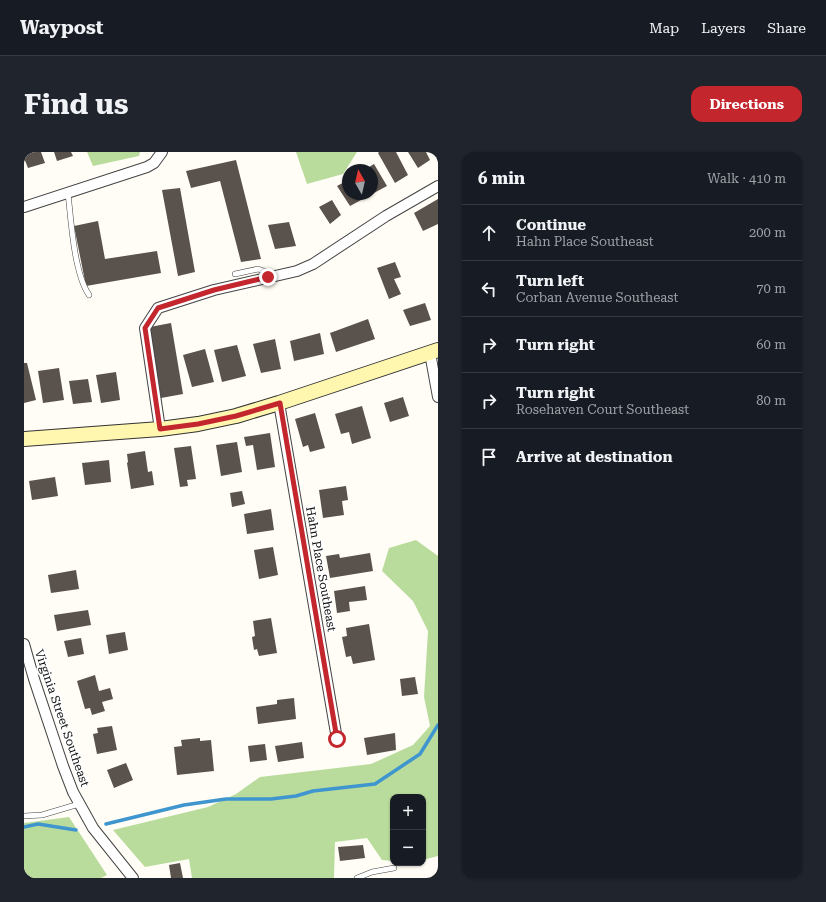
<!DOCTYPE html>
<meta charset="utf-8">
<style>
:root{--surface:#171b24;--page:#20242c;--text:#f1f3f6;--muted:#9ea1a6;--line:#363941;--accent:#c4262e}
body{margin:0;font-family:"Roboto Serif",serif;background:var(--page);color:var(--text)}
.controls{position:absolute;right:12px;bottom:12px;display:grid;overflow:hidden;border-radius:8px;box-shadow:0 1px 3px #0004}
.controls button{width:36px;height:36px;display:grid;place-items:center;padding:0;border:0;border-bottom:1px solid var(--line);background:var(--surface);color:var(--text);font:20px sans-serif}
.compass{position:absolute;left:318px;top:12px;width:36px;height:36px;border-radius:50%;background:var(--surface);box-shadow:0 1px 3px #0004;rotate:352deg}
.stop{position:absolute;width:12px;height:12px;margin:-9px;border:3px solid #c4262e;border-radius:50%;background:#fff}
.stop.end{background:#c4262e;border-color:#fff;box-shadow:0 1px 4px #0008}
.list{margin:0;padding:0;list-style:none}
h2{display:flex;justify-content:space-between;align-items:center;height:52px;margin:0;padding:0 16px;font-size:17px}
h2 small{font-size:13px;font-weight:400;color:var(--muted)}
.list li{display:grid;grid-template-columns:26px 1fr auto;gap:12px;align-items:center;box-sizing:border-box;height:56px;padding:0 16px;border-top:1px solid var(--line)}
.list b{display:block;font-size:15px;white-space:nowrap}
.list p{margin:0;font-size:13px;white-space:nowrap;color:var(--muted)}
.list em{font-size:13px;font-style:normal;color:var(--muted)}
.icon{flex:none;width:22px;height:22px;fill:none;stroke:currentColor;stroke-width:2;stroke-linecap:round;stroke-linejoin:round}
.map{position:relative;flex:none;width:414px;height:726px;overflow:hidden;border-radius:12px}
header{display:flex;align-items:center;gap:24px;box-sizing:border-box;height:56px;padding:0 20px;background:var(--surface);border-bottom:1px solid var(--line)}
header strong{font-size:19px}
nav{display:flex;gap:22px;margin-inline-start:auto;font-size:14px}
.intro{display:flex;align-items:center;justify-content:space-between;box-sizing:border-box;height:96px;padding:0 24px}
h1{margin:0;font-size:28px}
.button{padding:10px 18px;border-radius:12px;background:var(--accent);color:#fff;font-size:14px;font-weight:700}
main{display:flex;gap:24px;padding:0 24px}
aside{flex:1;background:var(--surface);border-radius:12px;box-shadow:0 1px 3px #0004}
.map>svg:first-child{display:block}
</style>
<header>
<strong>Waypost</strong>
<nav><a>Map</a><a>Layers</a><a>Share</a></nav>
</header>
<div class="intro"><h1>Find us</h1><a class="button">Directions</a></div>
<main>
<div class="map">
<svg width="414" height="726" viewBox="0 0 414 726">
<rect width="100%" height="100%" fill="#fffdf5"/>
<!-- forest -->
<path fill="#b9dc9c" d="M 63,0 L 116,0 L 115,4 L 69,14 Z
M 272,0 L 333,0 L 319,22 L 283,32 Z
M 392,388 L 414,404 L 414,704 L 399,708 L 399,645 L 369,645 L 369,709 L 358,708 L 343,686 L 311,690 L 310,726 L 168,726 L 165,707 L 121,715 L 89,678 L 184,655 L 212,642 L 236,625 L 347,612 L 389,593 L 406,574 L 400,545 L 404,479 L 389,449 L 358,419 L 365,396 Z
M 45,665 L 83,723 L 77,726 L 0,726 L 0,671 Z"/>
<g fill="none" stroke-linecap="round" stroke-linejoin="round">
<!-- stream -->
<path stroke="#3f96cf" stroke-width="3.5" d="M 82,672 L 160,653 L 202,647 L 247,647 L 272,644 L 289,639 L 351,632 L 396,602 L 414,573
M 0,675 L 14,672 L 52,678"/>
</g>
<!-- building -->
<path fill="#5a524d" d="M 0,0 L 17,0 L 21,11 L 4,16 L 0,6 Z
M 30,0 L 47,0 L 49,4 L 33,9 Z
M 355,0 L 372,0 L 384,23 L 371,31 L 354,1 Z
M 384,0 L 402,0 L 406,8 L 394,16 Z
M 212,8 L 237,107 L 217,110 L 196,29 L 167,36 L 162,19 Z
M 350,12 L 363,34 L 348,42 L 348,18 L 340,18 Z
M 324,28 L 324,42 L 337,42 L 339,47 L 326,54 L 313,34 Z
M 156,36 L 171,120 L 154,124 L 138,38 Z
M 414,47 L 414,72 L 399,79 L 390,61 Z
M 308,48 L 317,63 L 306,72 L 295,55 Z
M 74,69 L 81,107 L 133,99 L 137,121 L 62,134 L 50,74 Z
M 265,70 L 272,94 L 251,97 L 244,73 Z
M 371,110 L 377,125 L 370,127 L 377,142 L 365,147 L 353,116 Z
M 401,151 L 407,168 L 386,174 L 379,158 Z
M 344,167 L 351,187 L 312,200 L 306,181 Z
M 147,171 L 159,242 L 137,246 L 126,175 Z
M 296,181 L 300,202 L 270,209 L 266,189 Z
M 251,187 L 257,217 L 237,221 L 229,192 Z
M 213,193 L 222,224 L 198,230 L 190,198 Z
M 181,197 L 190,230 L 168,235 L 159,203 Z
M 0,211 L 3,211 L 12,248 L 0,251 Z
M 35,216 L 40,248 L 19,251 L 14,219 Z
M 92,220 L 96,248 L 77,251 L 72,223 Z
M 64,227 L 68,250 L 49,252 L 45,229 Z
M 379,245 L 385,264 L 366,270 L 360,251 Z
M 338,254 L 347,286 L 328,292 L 325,280 L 317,282 L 311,262 Z
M 291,261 L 301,296 L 286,300 L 284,293 L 279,295 L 271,267 Z
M 246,281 L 251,315 L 233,318 L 229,293 L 222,294 L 220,285 Z
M 213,290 L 218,320 L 197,324 L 192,293 Z
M 167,294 L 172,327 L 163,328 L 164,334 L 156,335 L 150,296 Z
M 121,299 L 124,320 L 128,319 L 130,333 L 107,337 L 103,311 L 104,310 L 103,302 Z
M 85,308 L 87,330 L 61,333 L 58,311 Z
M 31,325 L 34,344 L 8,348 L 5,329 Z
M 322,334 L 324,348 L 318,349 L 320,363 L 299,366 L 295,338 Z
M 218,339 L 221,352 L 208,355 L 206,341 Z
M 247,357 L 250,378 L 223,382 L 220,362 Z
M 249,395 L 254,423 L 235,427 L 230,398 Z
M 346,401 L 349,419 L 306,426 L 302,404 L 315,402 L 316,406 Z
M 52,418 L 55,437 L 27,441 L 24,423 Z
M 341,434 L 343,448 L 325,450 L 326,459 L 313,461 L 310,439 Z
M 64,458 L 67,473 L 33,479 L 30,463 Z
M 247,466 L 253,501 L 235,504 L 233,497 L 230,498 L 228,485 L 231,484 L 229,469 Z
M 345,472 L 351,508 L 329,512 L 327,504 L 322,505 L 318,485 L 323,484 L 322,476 Z
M 101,480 L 104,498 L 85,502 L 82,483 Z
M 57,486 L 60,502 L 44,505 L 40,489 Z
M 71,523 L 75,539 L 86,536 L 89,547 L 78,550 L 81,559 L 68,563 L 66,556 L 61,557 L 53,529 Z
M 391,525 L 394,542 L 378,544 L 376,527 Z
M 270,546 L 272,567 L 234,572 L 232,555 L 253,552 L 253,548 Z
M 88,574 L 93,598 L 73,602 L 69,582 L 74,581 L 73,576 Z
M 371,581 L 372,598 L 343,603 L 340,586 Z
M 176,586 L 176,589 L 187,588 L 190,619 L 153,623 L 150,595 L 158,594 L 157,588 Z
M 278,590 L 280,606 L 254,610 L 251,594 Z
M 241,592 L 243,608 L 226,610 L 224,594 Z
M 102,611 L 109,628 L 90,636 L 83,618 Z
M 339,693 L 341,706 L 316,709 L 314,695 Z
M 156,711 L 159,726 L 147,726 L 145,713 Z"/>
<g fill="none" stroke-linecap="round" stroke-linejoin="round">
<defs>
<path id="lane" d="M 44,41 C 47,68 50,121 65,143
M 211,122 L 234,117 L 243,120 L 244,125
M 0,664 L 18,663 L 55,652
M 333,726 L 348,720 L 370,716"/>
<path id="street" d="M 0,55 L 123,15 L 130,11 L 138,0
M 406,201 L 414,245
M 255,251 L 313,587
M 136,277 L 121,176 L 134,156 L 190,138 L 273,119 L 289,112 L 362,64 L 414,34
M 0,492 L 10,527 L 39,614 L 49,640 L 69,676 L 109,726"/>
<path id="secondary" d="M 0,287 L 136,277 L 174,272 L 212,264 L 255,251 L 414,198"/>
</defs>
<!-- lane casing -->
<use href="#lane" stroke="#444" stroke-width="6"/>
<!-- street casing -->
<use href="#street" stroke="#444" stroke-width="12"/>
<!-- secondary casing -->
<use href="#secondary" stroke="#333" stroke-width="16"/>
<!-- lane -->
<use href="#lane" stroke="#fff" stroke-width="5"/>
<!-- street -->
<use href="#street" stroke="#fff" stroke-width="10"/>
<!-- secondary -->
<use href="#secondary" stroke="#fff6b0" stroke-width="14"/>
</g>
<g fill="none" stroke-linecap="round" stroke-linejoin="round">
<!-- route -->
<path stroke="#c4262e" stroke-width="5" d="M 244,125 L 190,138 L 134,156 L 121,176 L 136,277 L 174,272 L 212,264 L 256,251 L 313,587"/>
</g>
<g text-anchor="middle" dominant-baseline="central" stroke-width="4" stroke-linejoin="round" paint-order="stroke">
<!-- street labels -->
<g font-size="12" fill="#111" stroke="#fff">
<text transform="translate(297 417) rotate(80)">Hahn Place Southeast</text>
<text transform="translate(38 566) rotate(71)">Virginia Street Southeast</text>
</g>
</g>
</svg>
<div class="controls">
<button>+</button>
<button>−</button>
</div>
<svg class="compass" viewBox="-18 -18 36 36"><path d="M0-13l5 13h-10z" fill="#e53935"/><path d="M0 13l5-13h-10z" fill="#9ea1a6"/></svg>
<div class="stop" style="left:313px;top:587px"></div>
<div class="stop end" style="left:244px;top:125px"></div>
</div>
<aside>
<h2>6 min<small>Walk · 410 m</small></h2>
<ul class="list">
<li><svg class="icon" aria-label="ahead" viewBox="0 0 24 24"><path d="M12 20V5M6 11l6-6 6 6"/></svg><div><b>Continue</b><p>Hahn Place Southeast</p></div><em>200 m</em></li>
<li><svg class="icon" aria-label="left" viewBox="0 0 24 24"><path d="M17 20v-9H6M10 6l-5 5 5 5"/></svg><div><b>Turn left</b><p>Corban Avenue Southeast</p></div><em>70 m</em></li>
<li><svg class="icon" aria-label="right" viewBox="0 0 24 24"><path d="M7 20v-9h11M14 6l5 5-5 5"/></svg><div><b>Turn right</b></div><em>60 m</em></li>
<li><svg class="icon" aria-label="right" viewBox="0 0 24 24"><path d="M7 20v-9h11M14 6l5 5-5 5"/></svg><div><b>Turn right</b><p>Rosehaven Court Southeast</p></div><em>80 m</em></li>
<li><svg class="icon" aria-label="arrive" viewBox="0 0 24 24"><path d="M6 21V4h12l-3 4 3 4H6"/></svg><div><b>Arrive at destination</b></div></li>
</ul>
</aside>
</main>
